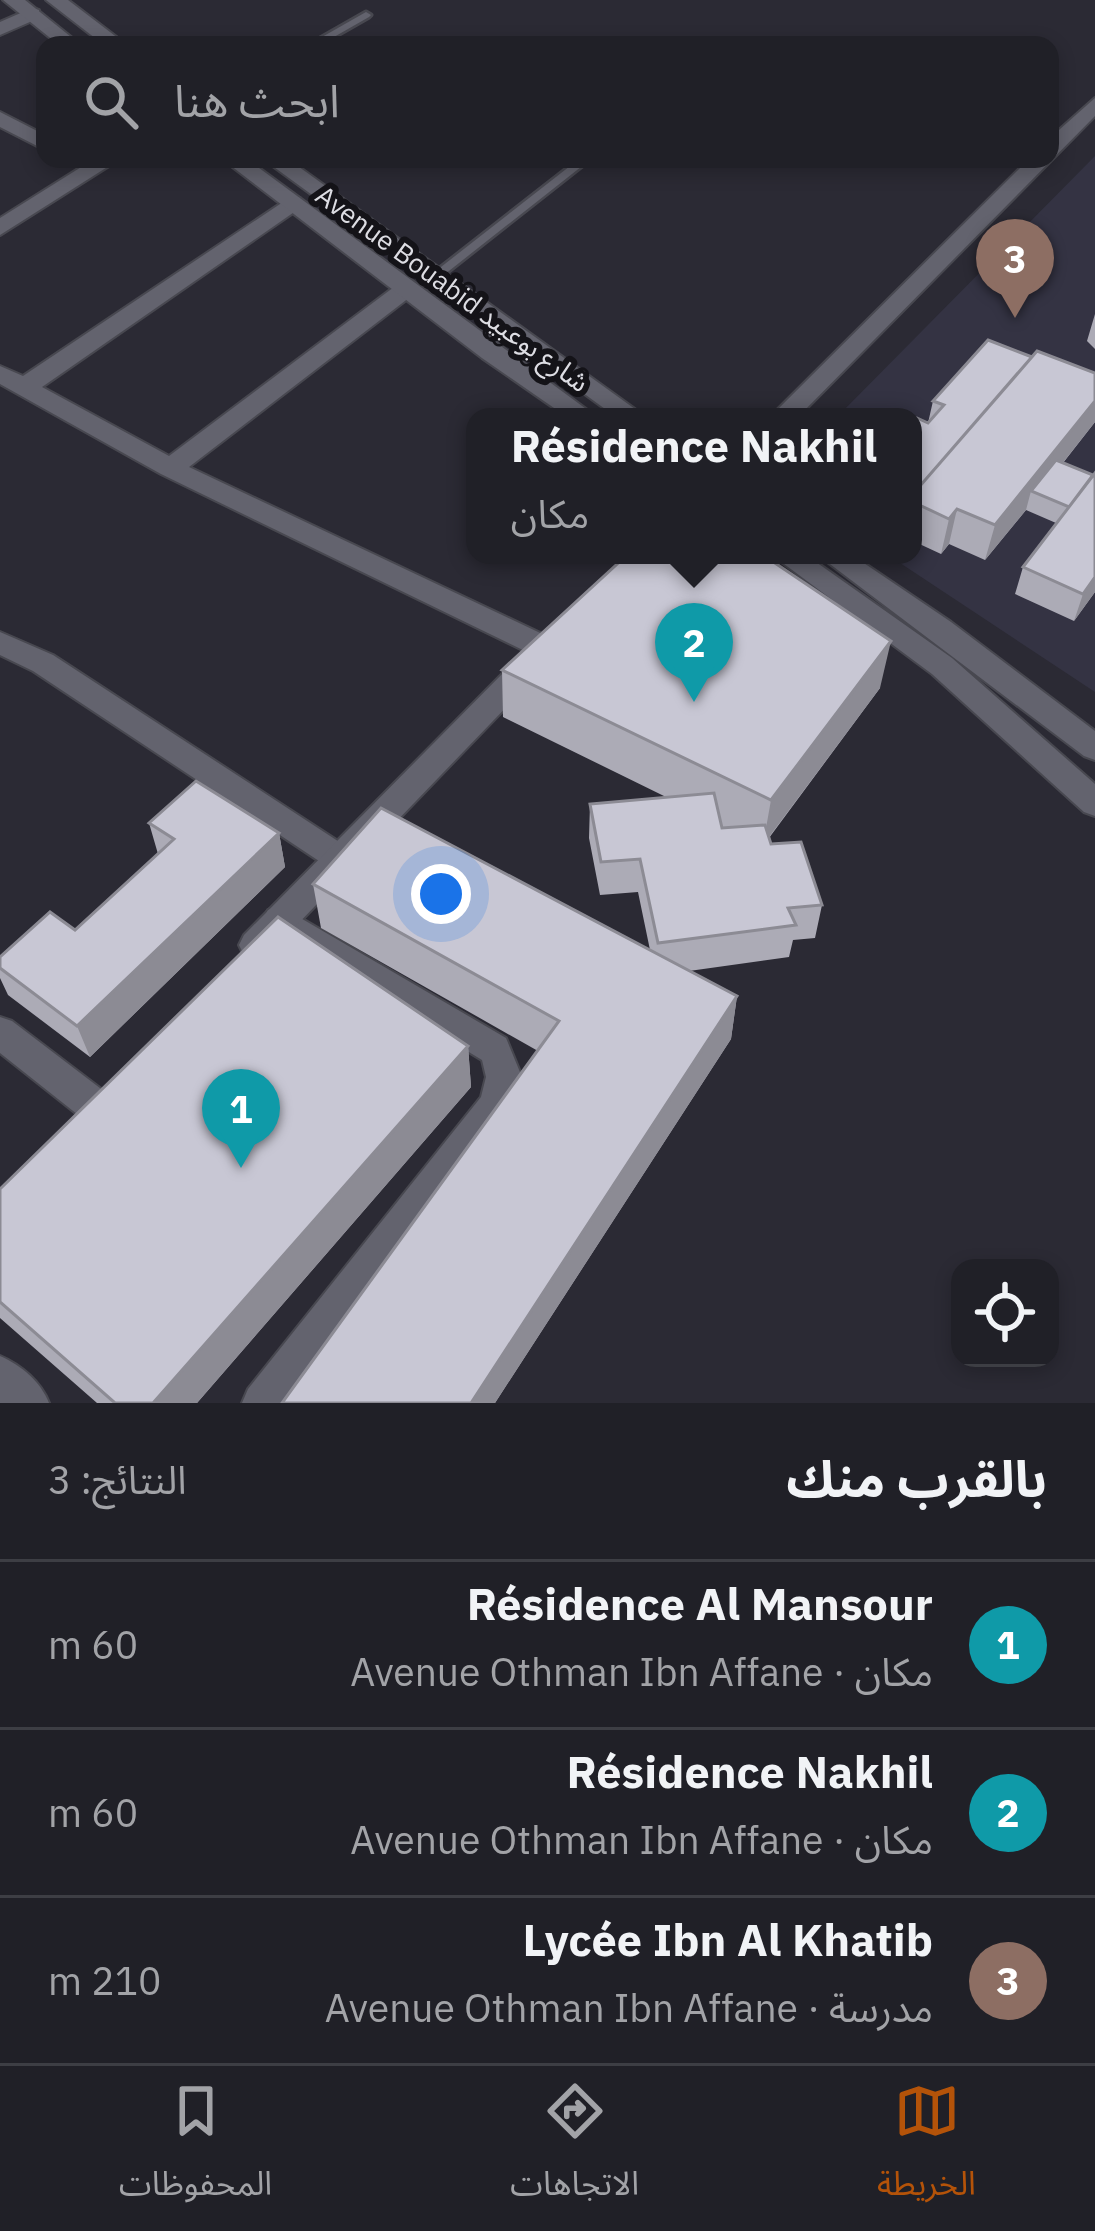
<!DOCTYPE html>
<html lang="ar">
<meta charset="utf-8">
<style>
:root{--surface:#202027;--page:#28282f;--text:#f1f3f6;--muted:#a2a3a7;--line:#3d3e44;--accent:#b45309}
body{margin:0;font-family:"IBM Plex Sans","Noto Sans Arabic",sans-serif;background:var(--page);color:var(--text);direction:rtl}
.controls{position:absolute;right:36px;bottom:36px;display:grid;overflow:hidden;border-radius:24px;box-shadow:0 6px 18px #0003}
.controls button{width:108px;height:108px;display:grid;place-items:center;padding:0;border:0;border-bottom:3px solid var(--line);background:var(--surface);color:var(--text);font:60px sans-serif}
.you{position:absolute;left:441px;top:894px;width:42px;height:42px;margin:-30px;border:9px solid #fff;border-radius:50%;background:#1a73e8;box-shadow:0 0 0 18px #1a73e833}
.badge{display:grid;place-items:center;width:78px;height:78px;border-radius:50%;background:var(--accent);color:#fff;font-size:39px;font-weight:700}
.pin{position:absolute;translate:-50% -99px;filter:drop-shadow(0 3px 6px #0008)}
.pin::after{content:'';position:absolute;top:63px;width:42px;height:36px;background:inherit;clip-path:polygon(0 0,100% 0,50% 100%)}
.popup{position:absolute;left:466px;top:408px;width:456px;height:156px;box-sizing:border-box;display:grid;place-content:center;border-radius:24px;background:var(--surface);filter:drop-shadow(0 3px 9px #0005);font-size:39px;white-space:nowrap;color:var(--muted)}
.popup b{font-size:45px;color:var(--text)}
.popup::after{content:'';position:absolute;left:50%;top:100%;margin-left:-24px;border:24px solid transparent;border-top-color:var(--surface)}
.list{margin:0;padding:0;list-style:none}
h2{display:flex;justify-content:space-between;align-items:center;height:156px;margin:0;padding:0 48px;font-size:51px}
h2 small{font-size:39px;font-weight:400;color:var(--muted)}
.list li{display:grid;grid-template-columns:78px 1fr auto;gap:36px;align-items:center;box-sizing:border-box;height:168px;padding:0 48px;border-top:3px solid var(--line)}
.list b{display:block;font-size:45px;white-space:nowrap}
.list p{margin:0;font-size:39px;white-space:nowrap;color:var(--muted)}
.list em{font-size:39px;font-style:normal;color:var(--muted)}
.icon{flex:none;width:66px;height:66px;fill:none;stroke:currentColor;stroke-width:2;stroke-linecap:round;stroke-linejoin:round}
.map{position:relative;flex:none;width:1095px;height:1403px;overflow:hidden;direction:ltr}
.search{position:absolute;background:var(--surface);box-shadow:0 6px 18px #0003;left:36px;right:36px;top:36px;height:132px;display:flex;align-items:center;gap:30px;box-sizing:border-box;padding:0 42px;border-radius:24px;color:var(--muted);font-size:45px}
.sheet{height:660px;background:var(--surface)}
nav{display:flex;justify-content:space-around;align-items:center;box-sizing:border-box;height:168px;border-top:3px solid var(--line);background:var(--surface);font-size:33px;color:var(--muted)}
nav a{display:grid;justify-items:center;gap:6px}
nav .on{color:var(--accent)}
.map>svg:first-child{display:block}
</style>
<div class="map">
<svg width="1095" height="1403" viewBox="0 0 1095 1403">
<rect width="100%" height="100%" fill="#2b2a34"/>
<!-- built -->
<path fill="#343343" d="M 1095,156 L 1095,692 L 888,555 L 913,555 L 913,417 L 837,417 Z"/>
<g fill="none" stroke-linecap="round" stroke-linejoin="round">
<defs>
<path id="service" d="M 366,12 L 371,15 L 369,17 L 320,45 L 308,45 Z
M 579,159 L 591,159 L 440,278 L 432,278 L 432,274 Z"/>
<path id="minor" d="M 32,8 L 39,10 L 39,18 L 0,35 L 0,22 Z
M 0,112 L 45,135 L 45,150 L 0,127 Z
M 94,159 L 120,159 L 0,235 L 0,218 Z
M 292,196 L 300,198 L 300,208 L 42,387 L 169,456 L 398,284 L 414,284 L 414,294 L 189,467 L 555,640 L 560,648 L 555,656 L 535,656 L 161,474 L 0,384 L 0,366 L 23,376 Z
M 0,632 L 53,655 L 350,849 L 355,858 L 350,867 L 339,871 L 328,867 L 33,671 L 0,655 Z
M 280,906 L 506,1038 L 522,1077 L 508,1119 L 288,1403 L 242,1403 L 248,1389 L 481,1097 L 486,1077 L 482,1060 L 268,930 L 263,920 L 268,910 Z
M 0,1017 L 12,1021 L 113,1098 L 118,1110 L 113,1122 L 100,1127 L 87,1122 L 0,1053 Z
M 0,1356 C 21,1365 41,1382 49,1403 L 0,1403 Z"/>
<path id="tertiary" d="M 3,0 L 25,0 L 81,45 L 59,45 Z
M 46,0 L 68,0 L 127,45 L 104,45 Z
M 1095,98 L 1095,116 L 798,417 L 770,417 L 1029,159 L 1050,159 L 1050,138 Z
M 222,159 L 247,159 L 597,417 L 567,417 L 482,358 Z
M 263,159 L 288,159 L 646,417 L 616,417 Z
M 772,555 L 806,555 L 952,658 L 1095,784 L 1095,816 L 1084,812 L 932,674 Z
M 818,555 L 852,555 L 951,622 L 1095,731 L 1095,760 L 1084,756 Z
M 528,655 L 538,658 L 543,666 L 538,674 L 268,955 L 256,959 L 244,955 L 239,945 L 244,935 L 518,658 Z"/>
</defs>
<!-- service casing -->
<use href="#service" stroke="#484850" stroke-width="5"/>
<!-- minor casing -->
<use href="#minor" stroke="#484850" stroke-width="4"/>
<!-- tertiary casing -->
<use href="#tertiary" stroke="#484850" stroke-width="4"/>
<!-- service -->
<use href="#service" fill="#63636e" fill-rule="evenodd"/>
<!-- minor -->
<use href="#minor" fill="#63636e" fill-rule="evenodd"/>
<!-- tertiary -->
<use href="#tertiary" fill="#63636e" fill-rule="evenodd"/>
</g>
<!-- wall -->
<path fill="#acabb6" d="M 1095,314 L 1095,349 L 1087,341 Z
M 1032,357 L 1095,373 L 1095,422 L 1063,463 L 1093,475 L 1095,473 L 1095,592 L 1074,621 L 1015,594 L 1023,567 L 1056,523 L 1026,510 L 985,560 L 949,544 L 941,554 L 913,541 L 913,423 L 928,423 L 933,401 Z
M 502,670 L 880,688 L 769,838 L 771,844 L 822,905 L 815,938 L 793,940 L 789,957 L 689,971 L 737,996 L 731,1039 L 495,1403 L 282,1403 L 538,1051 L 321,928 L 313,884 L 650,950 L 638,892 L 600,895 L 589,838 L 590,804 L 666,797 L 503,717 Z
M 149,823 L 279,833 L 285,867 L 90,1057 L 8,995 L 0,978 L 0,957 L 75,930 L 158,854 Z
M 468,1046 L 471,1087 L 197,1403 L 97,1403 L 0,1318 L 0,1189 Z"/>
<!-- shaded-wall -->
<path fill="#8c8b94" d="M 1095,401 L 1095,422 L 1038,494 L 1031,491 L 1026,510 L 985,560 L 995,525 Z
M 957,509 L 949,544 L 941,554 L 949,519 Z
M 1095,577 L 1095,592 L 1074,621 L 1083,594 Z
M 891,641 L 880,688 L 763,845 L 771,800 Z
M 279,833 L 285,867 L 90,1057 L 77,1026 Z
M 737,996 L 731,1039 L 495,1403 L 471,1403 Z
M 468,1046 L 471,1087 L 197,1403 L 153,1403 Z"/>
<!-- building -->
<path fill="#c8c7d4" stroke="#8c8b94" stroke-width="3" d="M 988,340 L 1032,357 L 913,494 L 913,423 L 917,418 L 928,423 L 944,405 L 933,401 Z
M 1037,351 L 1095,373 L 1095,401 L 995,525 L 957,509 L 949,519 L 913,502 L 913,494 Z
M 1056,460 L 1093,475 L 1069,507 L 1031,491 Z
M 1095,473 L 1095,577 L 1083,594 L 1023,567 Z
M 627,555 L 763,555 L 891,641 L 771,800 L 502,670 Z
M 196,781 L 279,833 L 77,1026 L 0,968 L 0,957 L 50,912 L 75,930 L 174,839 L 149,823 Z
M 714,793 L 722,828 L 765,825 L 771,844 L 801,842 L 822,905 L 788,908 L 796,925 L 658,943 L 640,859 L 601,862 L 590,804 Z
M 381,808 L 737,996 L 471,1403 L 282,1403 L 559,1021 L 313,884 Z
M 278,917 L 468,1046 L 153,1403 L 115,1403 L 0,1302 L 0,1189 Z"/>
<g text-anchor="middle" dominant-baseline="central" stroke-width="12" stroke-linejoin="round" paint-order="stroke">
<!-- far-street labels -->
<g font-size="27" fill="#dddde3" stroke="#141318">
<text transform="translate(453 288) rotate(36)">Avenue Bouabid شارع بوعبيد</text>
</g>
</g>
</svg>
<div class="controls">
<button><svg class="icon" aria-label="locate" viewBox="0 0 24 24"><circle cx="12" cy="12" r="6"/><path d="M12 2v4M12 18v4M2 12h4M18 12h4"/></svg></button>
</div>
<div class="you"></div>
<div class="pin badge" style="left:241px;top:1168px;background:#0f9aa8">1</div>
<div class="pin badge" style="left:694px;top:702px;background:#0f9aa8">2</div>
<div class="popup"><b>Résidence Nakhil</b>مكان</div>
<div class="pin badge" style="left:1015px;top:318px;background:#8d6e63">3</div>
<div class="search"><svg class="icon" aria-label="search" viewBox="0 0 24 24"><circle cx="10" cy="10" r="6"/><path d="M15 15l6 6"/></svg>ابحث هنا</div>
</div>
<section class="sheet">
<h2>بالقرب منك<small>النتائج: 3</small></h2>
<ul class="list">
<li><span class="badge" style="background:#0f9aa8">1</span><div><b>Résidence Al Mansour</b><p>مكان · Avenue Othman Ibn Affane</p></div><em>60 m</em></li>
<li><span class="badge" style="background:#0f9aa8">2</span><div><b>Résidence Nakhil</b><p>مكان · Avenue Othman Ibn Affane</p></div><em>60 m</em></li>
<li><span class="badge" style="background:#8d6e63">3</span><div><b>Lycée Ibn Al Khatib</b><p>مدرسة · Avenue Othman Ibn Affane</p></div><em>210 m</em></li>
</ul>
</section>
<nav>
<a class="on"><svg class="icon" aria-label="map" viewBox="0 0 24 24"><path d="M3 6l6-2 6 2 6-2v14l-6 2-6-2-6 2zM9 4v14M15 6v14"/></svg>الخريطة</a>
<a><svg class="icon" aria-label="directions" viewBox="0 0 24 24"><path d="M12 3l9 9-9 9-9-9zM9 14v-3h6M13 9l2 2-2 2"/></svg>الاتجاهات</a>
<a><svg class="icon" aria-label="saved" viewBox="0 0 24 24"><path d="M7 4h10v16l-5-4-5 4z"/></svg>المحفوظات</a>
</nav>
